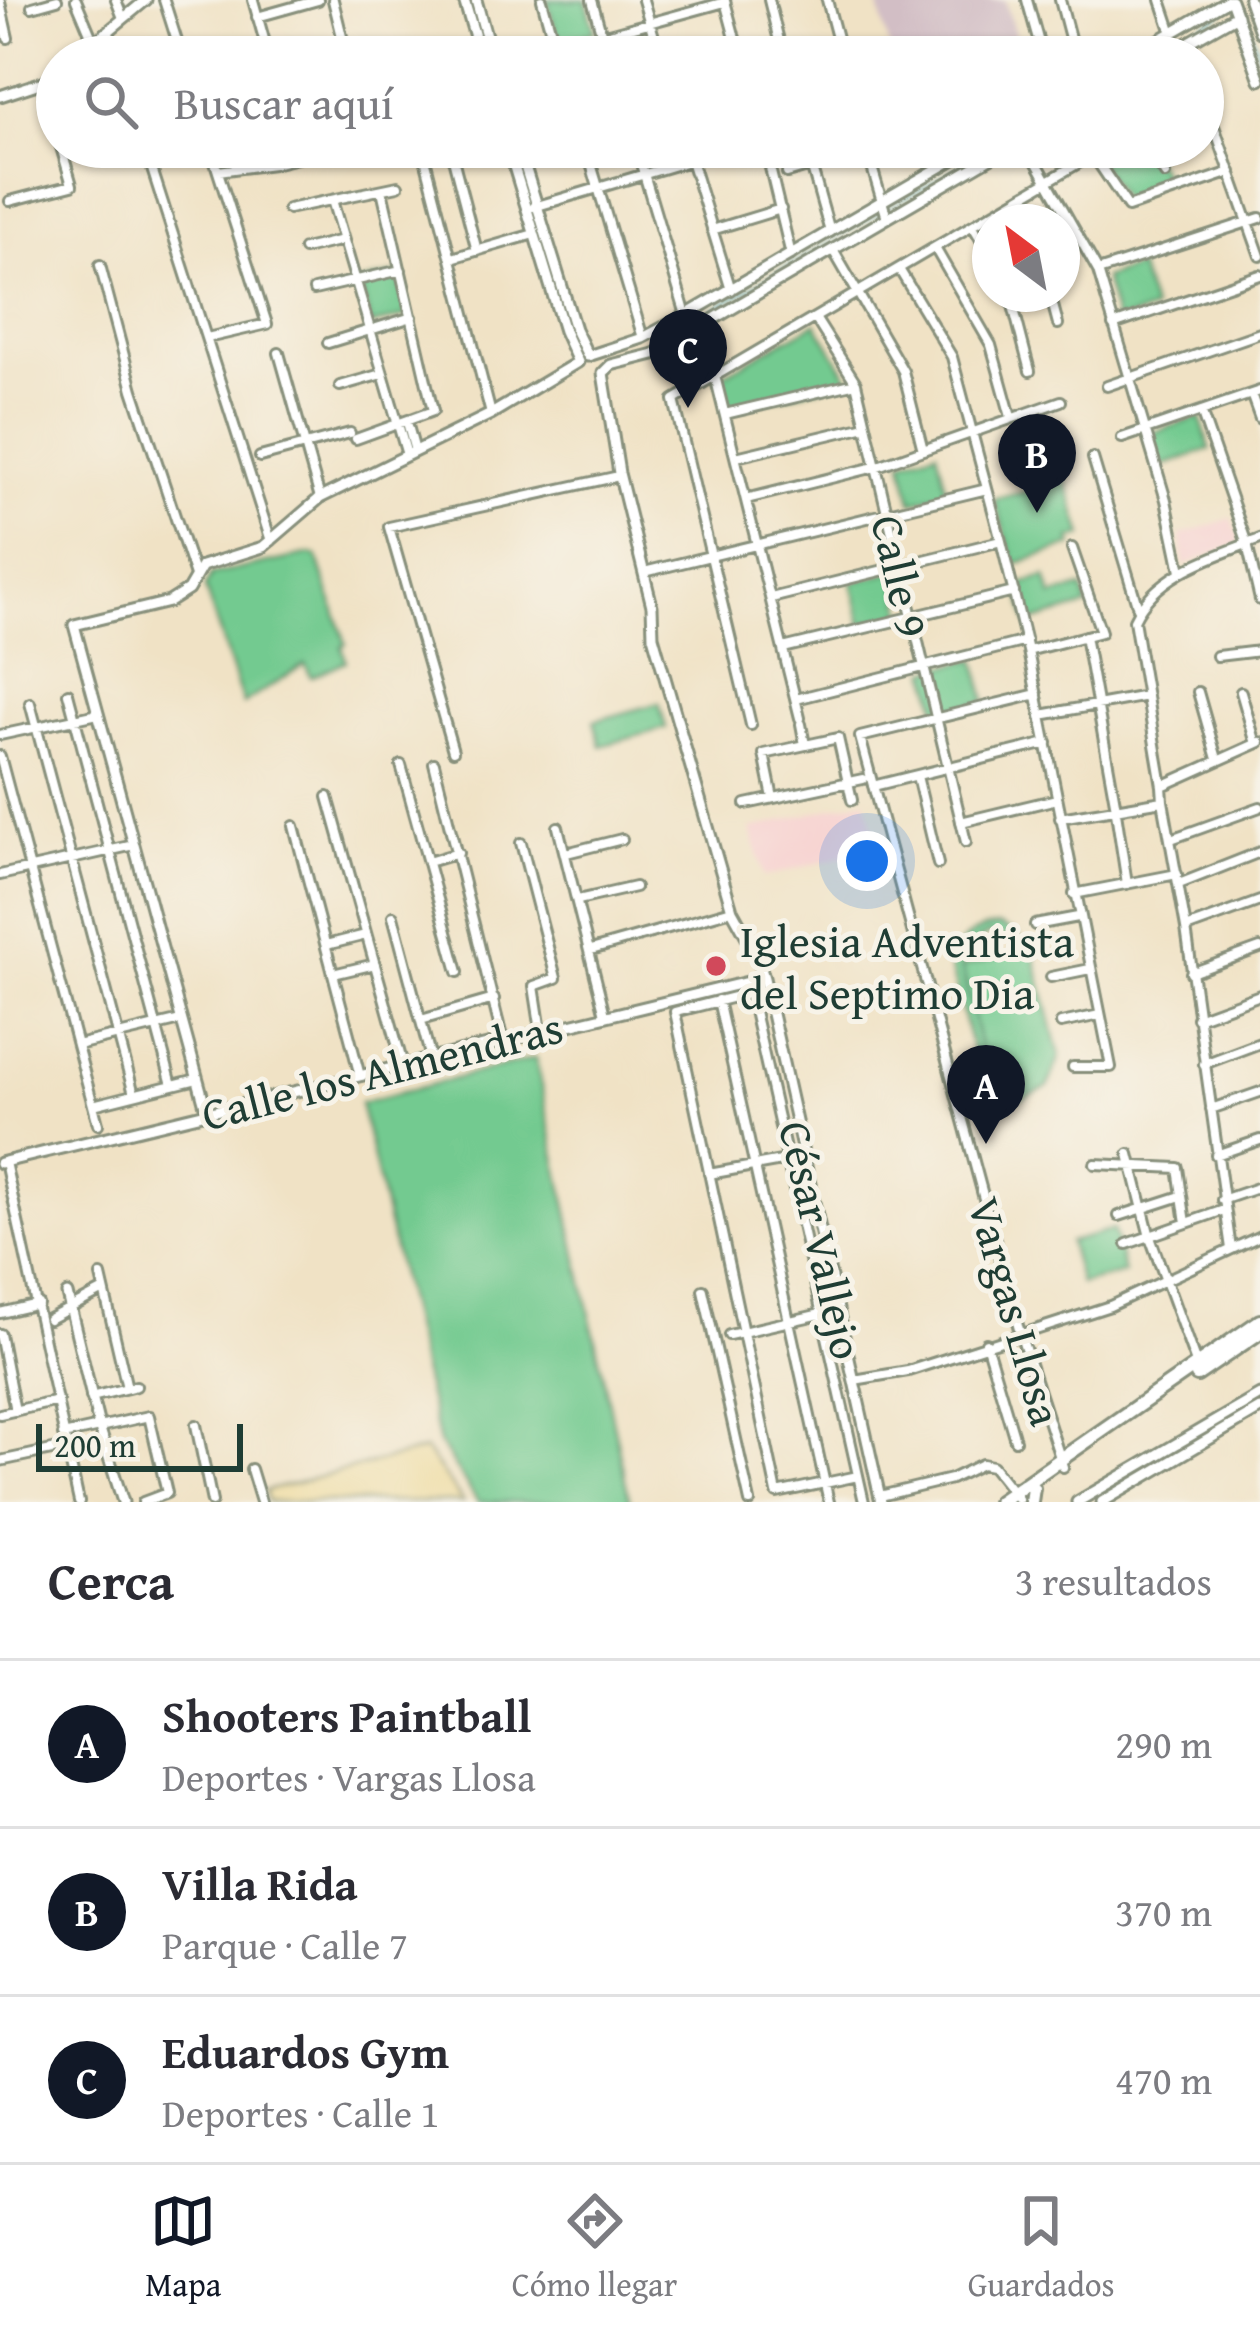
<!DOCTYPE html>
<html lang="es">
<meta charset="utf-8">
<style>
:root{--surface:#fff;--page:#f2f2f3;--text:#2b2b33;--muted:#7c7c81;--line:#e1e1e2;--accent:#111827}
body{margin:0;font-family:"Gentium Book Plus",serif;background:var(--page);color:var(--text)}
.compass{position:absolute;left:972px;top:204px;width:108px;height:108px;border-radius:50%;background:var(--surface);box-shadow:0 3px 9px #0004;rotate:328deg}
.scale{position:absolute;left:36px;bottom:30px;width:207px;box-sizing:border-box;padding-left:12px;border:6px solid #1f3d34;border-top:0;font-size:33px;line-height:42px;white-space:nowrap;color:#1f3d34;-webkit-text-stroke:9px #f7f3e8;paint-order:stroke}
.you{position:absolute;left:867px;top:861px;width:42px;height:42px;margin:-30px;border:9px solid #fff;border-radius:50%;background:#1a73e8;box-shadow:0 0 0 18px #1a73e833}
.badge{display:grid;place-items:center;width:78px;height:78px;border-radius:50%;background:var(--accent);color:#fff;font-size:39px;font-weight:700}
.pin{position:absolute;translate:-50% -99px;filter:drop-shadow(0 3px 6px #0008)}
.pin::after{content:'';position:absolute;top:63px;width:42px;height:36px;background:inherit;clip-path:polygon(0 0,100% 0,50% 100%)}
.list{margin:0;padding:0;list-style:none}
h2{display:flex;justify-content:space-between;align-items:center;height:156px;margin:0;padding:0 48px;font-size:51px}
h2 small{font-size:39px;font-weight:400;color:var(--muted)}
.list li{display:grid;grid-template-columns:78px 1fr auto;gap:36px;align-items:center;box-sizing:border-box;height:168px;padding:0 48px;border-top:3px solid var(--line)}
.list b{display:block;font-size:45px;white-space:nowrap}
.list p{margin:0;font-size:39px;white-space:nowrap;color:var(--muted)}
.list em{font-size:39px;font-style:normal;color:var(--muted)}
.icon{flex:none;width:66px;height:66px;fill:none;stroke:currentColor;stroke-width:2;stroke-linecap:round;stroke-linejoin:round}
.map{position:relative;flex:none;width:1260px;height:1502px;overflow:hidden}
.search{position:absolute;background:var(--surface);box-shadow:0 3px 9px #0004;left:36px;right:36px;top:36px;height:132px;display:flex;align-items:center;gap:30px;box-sizing:border-box;padding:0 42px;border-radius:66px;color:var(--muted);font-size:45px}
.sheet{height:660px;background:var(--surface)}
nav{display:flex;justify-content:space-around;align-items:center;box-sizing:border-box;height:168px;border-top:3px solid var(--line);background:var(--surface);font-size:33px;color:var(--muted)}
nav a{display:grid;justify-items:center;gap:6px}
nav .on{color:var(--accent)}
.map>svg:first-child{display:block}
</style>
<div class="map">
<svg width="1260" height="1502" viewBox="0 0 1260 1502">
<rect width="100%" height="100%" fill="#f7f3e8"/>
<filter id="ink" filterUnits="userSpaceOnUse"><feTurbulence type="fractalNoise" baseFrequency=".00833" numOctaves="2"/><feDisplacementMap in="SourceGraphic" scale="24" xChannelSelector="R" yChannelSelector="G"/><feConvolveMatrix kernelMatrix="1 2 1 2 8 2 1 2 1" color-interpolation-filters="sRGB"/></filter>
<filter id="wash" filterUnits="userSpaceOnUse"><feTurbulence type="fractalNoise" baseFrequency=".004" numOctaves="4" result="noise"/><feDisplacementMap in="SourceGraphic" scale="48" xChannelSelector="R" yChannelSelector="G"/><feGaussianBlur stdDeviation="2.7" result="paint"/><feColorMatrix in="noise" values="0 0 0 0 0 0 0 0 0 0 0 0 0 0 0 0 0 1.4 0 .05"/><feComposite in="paint" operator="in"/></filter>
<g filter="url(#wash)">
<rect width="100%" height="100%" fill="#f0e2c5"/>
<!-- built -->
<path fill="#f7d0cf" d="M 1232,518 L 1240,543 L 1184,566 L 1181,535 Z
M 866,799 L 878,848 L 764,877 L 751,829 Z"/>
<!-- industrial -->
<path fill="#d2bec5" d="M 877,0 L 1005,0 L 1022,57 L 892,57 Z"/>
<!-- green -->
<path fill="#73ca90" stroke="#498462" stroke-width="3" fill-rule="evenodd" d="M 547,0 L 586,0 L 595,31 L 559,42 Z
M 1111,147 L 1146,147 L 1165,177 L 1125,204 L 1096,157 Z
M 1138,267 L 1153,310 L 1116,322 L 1104,278 Z
M 398,273 L 408,315 L 372,326 L 359,283 Z
M 816,323 L 850,380 L 728,410 L 720,376 Z
M 1045,413 L 1083,536 L 1071,539 L 1073,545 L 1015,564 L 994,499 L 1032,490 L 1012,423 Z
M 1200,417 L 1210,449 L 1160,467 L 1149,434 Z
M 937,450 L 947,492 L 912,502 L 903,461 Z
M 311,554 L 317,556 L 346,644 L 342,647 L 346,661 L 311,677 L 305,664 L 243,704 L 205,588 L 211,575 Z
M 894,572 L 904,613 L 862,624 L 852,582 Z
M 1046,577 L 1052,596 L 1082,588 L 1087,606 L 1028,623 L 1018,585 Z
M 976,659 L 986,701 L 938,712 L 928,670 Z
M 659,703 L 666,728 L 601,746 L 594,721 Z
M 999,926 L 1014,932 L 1033,951 L 1060,1056 L 1048,1087 L 1021,1099 L 982,1088 L 951,969 C 955,942 971,928 999,926 ZM 989,934 L 1007,936 L 1023,951 L 962,967 L 985,1069 L 960,962 L 966,947 Z
M 535,1058 L 630,1502 L 478,1502 L 439,1443 L 360,1103 Z
M 1113,1230 L 1124,1273 L 1080,1284 L 1069,1242 Z"/>
<!-- sand -->
<path fill="#eeda9e" stroke="#868c69" stroke-width="3" d="M 425,1450 L 463,1502 L 268,1502 L 265,1491 Z"/>
<g fill="none" stroke-linecap="round" stroke-linejoin="round">
<!-- stream -->
<path stroke="#4cb6ca" stroke-width="3" d="M 1248,24 L 1260,59
M 1147,57 L 1222,13
M 598,360 L 654,344 L 993,147"/>
</g>
</g>
<g filter="url(#ink)">
<g fill="none" stroke-linecap="round" stroke-linejoin="round">
<defs>
<path id="minor" d="M 76,0 L 94,43
M 116,0 L 123,18
M 164,0 L 182,57
M 253,0 L 269,57
M 333,0 L 347,57
M 542,0 L 558,57
M 592,0 L 608,57
M 643,0 L 660,57
M 769,0 L 783,57
M 827,0 L 842,57
M 1027,0 L 1043,57
M 1060,0 L 1075,57
M 1161,0 L 1172,33
M 725,1 L 740,57
M 0,2 L 8,38
M 32,7 L 57,0
M 257,17 L 318,0
M 109,33 L 117,57
M 397,48 L 399,57
M 291,57 L 344,42
M 447,57 L 448,57
M 525,57 L 725,2
M 719,57 L 739,52
M 43,82 L 57,132
M 1203,95 L 1260,256
M 145,147 L 271,541
M 422,147 L 491,414
M 450,147 L 477,251
M 586,147 L 643,338
M 636,147 L 686,315
M 687,147 L 731,290
M 765,147 L 791,255
M 806,147 L 830,232
M 866,147 L 887,218
M 1028,147 L 1098,271 L 1166,500 L 1181,571
M 1148,147 L 1165,174
M 423,151 L 443,147
M 1093,155 L 1128,207 L 1231,172
M 218,171 L 273,164 L 342,147
M 787,173 L 811,166
M 332,200 L 407,455
M 10,201 L 72,185 L 61,147
M 1011,203 L 1022,222
M 534,207 L 736,147
M 288,209 L 398,186
M 973,226 L 990,255
M 712,230 L 781,209
M 1062,246 L 1078,235
M 935,248 L 991,345 L 1011,417
M 304,249 L 343,240
M 833,250 L 903,371 L 923,450
M 452,258 L 534,234
M 100,265 L 133,390 L 195,576
M 899,269 L 952,357 L 1001,541 L 1028,651 L 1111,1067 L 1073,1067
M 1098,271 L 1260,218
M 314,290 L 401,270
M 1010,294 L 1030,371
M 1050,294 L 1058,324
M 815,318 L 856,383 L 966,842
M 1113,325 L 1260,275
M 207,338 L 267,324 L 210,147
M 328,343 L 412,317
M 279,353 L 320,498
M 715,376 L 800,718
M 340,386 L 382,374
M 1107,386 L 1260,333
M 1251,394 L 1260,419
M 1201,411 L 1247,544 L 1260,600
M 725,414 L 856,383
M 407,422 L 415,451
M 1122,438 L 1260,391
M 356,439 L 433,411 L 382,190
M 260,457 L 350,433
M 736,457 L 866,426
M 1093,458 L 1138,608
M 746,499 L 875,467 L 1061,401
M 644,572 L 987,489
M 771,598 L 1001,541
M 1085,636 L 1116,808
M 783,648 L 1014,592
M 1028,651 L 1101,632 L 1072,548
M 1217,656 L 1260,651
M 1198,692 L 1217,759
M 1241,692 L 1256,744
M 68,693 L 172,1085
M 1037,694 L 860,737 L 1020,1333 L 1063,1467
M 796,699 L 1026,641
M 30,703 L 134,1094
M 1041,715 L 1147,696
M 801,724 L 805,745
M 751,725 L 674,400 L 1106,147
M 0,735 L 98,714
M 453,751 L 389,527 L 619,476
M 0,756 L 98,1124
M 434,763 L 503,1041
M 401,765 L 458,972
M 917,776 L 938,864
M 873,786 L 1047,743
M 1162,786 L 1134,620 C 1156,573 1216,556 1260,539
M 328,797 L 403,1065
M 773,798 L 764,754 L 838,738 L 852,800
M 1163,801 L 1186,928 L 1231,1249
M 746,804 L 863,779
M 1116,812 L 1127,884
M 1060,818 L 1163,801 L 1162,786 L 1260,742
M 961,822 L 1057,799
M 294,826 L 360,1076
M 558,827 L 605,1015
M 1171,839 L 1260,807
M 521,843 L 556,978 L 534,986 L 541,1031
M 566,853 L 622,839
M 428,862 L 458,853
M 0,875 L 134,845
M 1179,884 L 1260,852
M 1074,894 L 1177,874
M 578,900 L 635,887
M 393,916 L 431,1059
M 1035,925 L 1078,917
M 1186,928 L 1260,901
M 326,945 L 366,935
M 591,950 L 732,910
M 1191,973 L 1260,948
M 333,974 L 375,964
M 1051,977 L 1090,969
M 718,1000 L 829,1502
M 1197,1018 L 1260,995
M 421,1020 L 494,999
M 1061,1023 L 1100,1015
M 77,1045 L 181,1020
M 1204,1064 L 1260,1043
M 93,1105 L 197,1079
M 1211,1109 L 1260,1092
M 1129,1154 L 1150,1237 L 1197,1366
M 1216,1155 L 1260,1140
M 5,1162 L 79,1502
M 1095,1164 L 1178,1168 L 1186,1223
M 709,1174 L 787,1160
M 1222,1200 L 1260,1187
M 1119,1216 L 1181,1196
M 1127,1244 L 1224,1210
M 101,1276 L 127,1388
M 703,1290 L 750,1502
M 0,1313 L 38,1304
M 49,1319 L 104,1290
M 0,1334 L 15,1411
M 729,1335 L 821,1314
M 986,1343 L 1015,1440
M 854,1380 L 908,1371 L 1110,1306 L 1260,1236
M 91,1397 L 136,1386
M 0,1414 L 58,1401
M 196,1425 L 212,1502
M 63,1435 L 149,1416 L 167,1493 L 143,1502
M 0,1461 L 66,1447
M 251,1469 L 261,1502
M 858,1476 L 777,1493 L 675,1012 L 750,993 L 864,1502
M 880,1496 L 951,1479 L 982,1464 L 992,1466 L 1018,1499"/>
<path id="tertiary" d="M 464,0 L 481,57
M 476,0 L 492,57
M 77,57 L 146,0
M 1130,57 L 1228,0
M 1163,57 L 1237,15
M 0,96 L 43,82 L 57,72
M 519,147 L 575,329 L 588,356 L 643,338 L 686,315 L 975,147
M 207,1113 L 74,625 L 169,602 L 188,590 L 202,566 L 263,547 L 320,498 L 491,414 L 578,362 L 564,331 L 508,147
M 0,1163 L 764,978
M 67,1294 L 99,1426 L 123,1502
M 881,1502 L 764,978 L 757,955 L 732,910 L 653,636 L 652,606 L 619,473 L 603,373 L 611,365 L 654,354 L 1009,147"/>
<path id="secondary" d="M 1231,0 L 1260,80
M 1249,0 L 1260,32
M 1077,1502 L 1260,1395
M 1102,1502 L 1260,1409"/>
<path id="trunk" d="M 1197,1375 L 1260,1332
M 999,1502 L 1260,1321
M 1031,1502 L 1033,1488"/>
</defs>
<!-- minor casing -->
<use href="#minor" stroke="#88907c" stroke-width="14"/>
<!-- tertiary casing -->
<use href="#tertiary" stroke="#88907c" stroke-width="15"/>
<!-- secondary casing -->
<use href="#secondary" stroke="#88907c" stroke-width="15"/>
<!-- trunk casing -->
<use href="#trunk" stroke="#88907c" stroke-width="18"/>
<!-- minor -->
<use href="#minor" stroke="#fff" stroke-width="8"/>
<!-- tertiary -->
<use href="#tertiary" stroke="#fff" stroke-width="9"/>
<!-- secondary -->
<use href="#secondary" stroke="#fff" stroke-width="9"/>
<!-- trunk -->
<use href="#trunk" stroke="#fff" stroke-width="12"/>
</g>
</g>
<!-- markers -->
<circle fill="#d1495b" stroke="#f7f3e8" stroke-width="4.5" cx="716" cy="966" r="12"/>
<g text-anchor="middle" dominant-baseline="central" stroke-width="10" stroke-linejoin="round" paint-order="stroke">
<!-- street labels -->
<g font-size="45" fill="#1f3d34" stroke="#f7f3e8">
<text transform="translate(901 576) rotate(77)">Calle 9</text>
<text transform="translate(382 1070) rotate(-14)">Calle los Almendras</text>
<text transform="translate(822 1240) rotate(77)">César Vallejo</text>
<text transform="translate(1016 1311) rotate(74)">Vargas Llosa</text>
</g>
<!-- poi labels -->
<g font-size="45" fill="#1f3d34" stroke="#f7f3e8" text-anchor="start">
<text x="740" y="940">Iglesia Adventista<tspan x="740" dy="52">del Septimo Dia</tspan></text>
</g>
</g>
</svg>
<svg class="compass" viewBox="-18 -18 36 36"><path d="M0-13l5 13h-10z" fill="#e53935"/><path d="M0 13l5-13h-10z" fill="#7c7c81"/></svg>
<div class="scale">200 m</div>
<div class="you"></div>
<div class="pin badge" style="left:986px;top:1144px">A</div>
<div class="pin badge" style="left:1037px;top:513px">B</div>
<div class="pin badge" style="left:688px;top:408px">C</div>
<div class="search"><svg class="icon" aria-label="search" viewBox="0 0 24 24"><circle cx="10" cy="10" r="6"/><path d="M15 15l6 6"/></svg>Buscar aquí</div>
</div>
<section class="sheet">
<h2>Cerca<small>3 resultados</small></h2>
<ul class="list">
<li><span class="badge">A</span><div><b>Shooters Paintball</b><p>Deportes · Vargas Llosa</p></div><em>290 m</em></li>
<li><span class="badge">B</span><div><b>Villa Rida</b><p>Parque · Calle 7</p></div><em>370 m</em></li>
<li><span class="badge">C</span><div><b>Eduardos Gym</b><p>Deportes · Calle 1</p></div><em>470 m</em></li>
</ul>
</section>
<nav>
<a class="on"><svg class="icon" aria-label="map" viewBox="0 0 24 24"><path d="M3 6l6-2 6 2 6-2v14l-6 2-6-2-6 2zM9 4v14M15 6v14"/></svg>Mapa</a>
<a><svg class="icon" aria-label="directions" viewBox="0 0 24 24"><path d="M12 3l9 9-9 9-9-9zM9 14v-3h6M13 9l2 2-2 2"/></svg>Cómo llegar</a>
<a><svg class="icon" aria-label="saved" viewBox="0 0 24 24"><path d="M7 4h10v16l-5-4-5 4z"/></svg>Guardados</a>
</nav>
